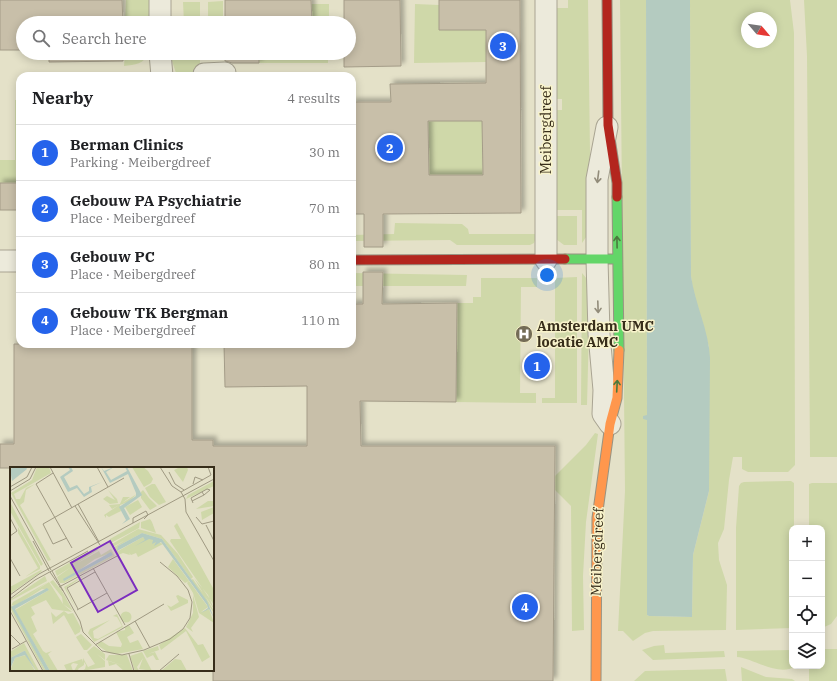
<!DOCTYPE html>
<meta charset="utf-8">
<style>
:root{--surface:#fff;--page:#f2f2f2;--text:#202124;--muted:#757577;--line:#e0e0e0;--accent:#2563eb}
body{margin:0;font-family:"IBM Plex Serif",serif;background:var(--page);color:var(--text)}
.controls{position:absolute;right:12px;bottom:12px;display:grid;overflow:hidden;border-radius:8px;box-shadow:0 2px 10px #0003}
.controls button{width:36px;height:36px;display:grid;place-items:center;padding:0;border:0;border-bottom:1px solid var(--line);background:var(--surface);color:var(--text);font:20px sans-serif}
.compass{position:absolute;left:741px;top:12px;width:36px;height:36px;border-radius:50%;background:var(--surface);box-shadow:0 2px 10px #0003;rotate:119deg}
.you{position:absolute;left:547px;top:275px;width:14px;height:14px;margin:-10px;border:3px solid #fff;border-radius:50%;background:#1a73e8;box-shadow:0 0 0 6px #1a73e833}
.badge{display:grid;place-items:center;width:26px;height:26px;border-radius:50%;background:var(--accent);color:#fff;font-size:13px;font-weight:700}
.pin{position:absolute;translate:-50% -50%;border:2px solid #fff;box-shadow:0 1px 4px #0006}
.list{margin:0;padding:0;list-style:none}
h2{display:flex;justify-content:space-between;align-items:center;height:52px;margin:0;padding:0 16px;font-size:17px}
h2 small{font-size:13px;font-weight:400;color:var(--muted)}
.list li{display:grid;grid-template-columns:26px 1fr auto;gap:12px;align-items:center;box-sizing:border-box;height:56px;padding:0 16px;border-top:1px solid var(--line)}
.list b{display:block;font-size:15px;white-space:nowrap}
.list p{margin:0;font-size:13px;white-space:nowrap;color:var(--muted)}
.list em{font-size:13px;font-style:normal;color:var(--muted)}
.icon{flex:none;width:22px;height:22px;fill:none;stroke:currentColor;stroke-width:2;stroke-linecap:round;stroke-linejoin:round}
.map{position:relative;flex:none;width:837px;height:681px;overflow:hidden}
.search{position:absolute;background:var(--surface);box-shadow:0 2px 10px #0003;left:16px;top:16px;width:340px;height:44px;display:flex;align-items:center;gap:10px;box-sizing:border-box;padding:0 14px;border-radius:22px;color:var(--muted);font-size:15px}
.panel{position:absolute;background:var(--surface);box-shadow:0 2px 10px #0003;left:16px;top:72px;width:340px;height:276px;border-radius:12px}
.map>svg:first-child{display:block}
</style>
<div class="map">
<svg width="837" height="681" viewBox="0 0 837 681">
<defs>
<filter id="shadow"><feDropShadow dx="3.5" dy="-3.5" stdDeviation="2" flood-color="#0004"/></filter>
</defs>
<rect width="100%" height="100%" fill="#e4e1c8"/>
<!-- green -->
<path fill="#cfd8a9" fill-rule="evenodd" d="M 126,0 L 150,0 L 150,23 L 125,23 Z
M 568,0 L 588,0 L 591,230 L 582,243 L 582,210 L 553,210 L 552,110 L 562,110 L 562,99 L 552,99 L 552,8 L 568,8 Z
M 620,0 L 646,0 L 647,416 L 643,416 L 643,419 L 647,419 L 647,615 L 649,616 L 692,617 L 693,555 L 709,491 L 709,347 L 693,292 L 691,276 L 690,0 L 790,0 L 794,33 L 795,465 L 788,472 L 748,472 L 742,469 L 742,457 L 733,457 L 729,480 L 724,529 L 718,543 L 719,560 L 727,585 L 726,630 L 653,631 L 645,633 L 633,641 L 623,631 L 618,631 L 625,491 ZM 747,18 L 771,18 L 771,42 L 747,42 Z
M 804,0 L 837,0 L 837,457 L 810,457 L 807,56 Z
M 223,1 L 223,23 L 208,23 L 208,2 Z
M 183,2 L 200,2 L 200,23 L 184,23 Z
M 311,4 L 329,4 L 329,23 L 306,23 L 312,22 Z
M 415,4 L 439,5 L 440,30 L 466,30 L 486,21 L 486,62 L 414,63 Z
M 125,53 L 149,53 C 144,64 135,65 124,66 Z
M 171,53 L 200,53 L 200,76 L 177,76 L 172,61 Z
M 259,53 L 328,53 L 328,63 L 259,63 Z
M 15,100 L 20,100 L 20,183 L 0,183 L 0,160 L 15,160 Z
M 428,121 L 482,121 L 483,175 L 429,175 Z
M 553,216 L 577,216 L 577,245 L 564,245 L 556,239 Z
M 395,223 L 462,224 L 468,229 L 469,234 L 537,234 L 534,243 L 530,245 L 457,245 L 450,240 L 352,241 L 352,235 L 394,234 Z
M 352,273 L 467,275 L 466,286 L 352,286 Z
M 582,273 L 587,279 L 590,289 L 587,405 L 581,405 Z
M 577,277 L 577,403 L 542,403 L 542,398 L 555,398 L 555,278 Z
M 481,278 L 537,278 L 537,287 L 521,287 L 520,393 L 536,393 L 536,403 L 456,402 L 457,303 L 473,303 L 473,297 L 481,297 Z
M 595,433 L 598,434 L 586,522 L 583,576 L 584,630 L 572,631 L 571,506 L 553,488 L 553,478 L 586,445 Z
M 791,481 L 794,483 L 794,528 L 792,528 L 792,628 L 736,630 L 736,528 L 739,486 L 741,483 L 744,482 Z
M 812,483 L 837,483 L 837,616 L 831,624 L 822,628 L 822,528 L 809,528 L 809,484 Z
M 664,645 L 665,653 L 724,651 L 725,657 L 653,660 L 642,650 L 654,646 Z
M 822,649 L 837,649 L 837,681 L 809,681 L 809,666 L 822,666 Z
M 792,650 L 792,666 L 795,666 C 780,678 753,658 737,657 L 737,651 Z
M 741,667 L 766,677 L 792,679 L 795,681 L 742,681 Z
M 725,669 L 727,681 L 634,681 L 645,671 Z"/>
<!-- water -->
<path fill="#b4cbc0" d="M 646,0 L 690,0 L 691,276 C 695,304 709,331 710,358 L 709,491 L 693,555 L 692,617 L 649,616 L 647,615 L 647,420 L 643,419 L 643,416 L 647,415 Z"/>
<!-- building -->
<path fill="#c8bfa9" stroke="#a49c88" fill-rule="evenodd" filter="url(#shadow)" d="M 0,0 L 122,0 L 123,23 L 23,23 L 23,50 L 0,50 Z
M 225,0 L 311,0 L 312,22 L 225,23 Z
M 344,0 L 400,0 L 401,66 L 344,67 L 344,53 L 349,53 L 349,23 L 344,23 Z
M 439,0 L 520,0 L 521,213 L 383,214 L 383,247 L 364,247 L 364,214 L 352,214 L 352,102 L 391,102 L 390,84 L 486,83 L 486,30 L 439,30 ZM 428,121 L 482,121 L 483,175 L 429,175 Z
M 49,53 L 123,53 L 123,61 L 49,62 Z
M 225,53 L 259,53 L 259,63 L 232,63 L 225,61 Z
M 0,183 L 20,183 L 20,210 L 0,210 Z
M 363,272 L 383,272 L 382,304 L 457,303 L 456,402 L 360,401 L 361,446 L 555,446 L 553,681 L 213,681 L 213,468 L 0,468 L 0,444 L 14,444 L 14,344 L 192,344 L 192,440 L 213,440 L 213,446 L 307,446 L 307,386 L 225,387 L 224,344 L 352,344 L 352,304 L 363,304 Z"/>
<g fill="none" stroke-linecap="round" stroke-linejoin="round">
<defs>
<path id="street" d="M 546,0 L 546,260
M 160,23 L 160,0
M 160,53 L 162,76
M 204,74 L 225,73
M 607,127 L 597,179 L 597,259 L 599,334 L 604,390 L 603,414 L 610,424
M 0,261 L 20,261"/>
<path id="fast" d="M 617,197 L 619,350
M 565,259 L 617,259"/>
<path id="slow" d="M 596,681 L 597,518 L 610,424 L 617,398 L 619,350"/>
<path id="jam" d="M 607,0 L 608,125 L 617,183 L 617,197
M 352,260 L 565,259"/>
</defs>
<!-- street casing -->
<use href="#street" stroke="#a9a492" stroke-width="23"/>
<!-- fast casing -->
<use href="#fast" stroke="#989382" stroke-width="11"/>
<!-- slow casing -->
<use href="#slow" stroke="#989382" stroke-width="11"/>
<!-- jam casing -->
<use href="#jam" stroke="#989382" stroke-width="11"/>
<!-- street -->
<use href="#street" stroke="#eceadb" stroke-width="21"/>
<!-- fast -->
<use href="#fast" stroke="#63d668" stroke-width="9"/>
<!-- slow -->
<use href="#slow" stroke="#ff974d" stroke-width="9"/>
<!-- jam -->
<use href="#jam" stroke="#b3261e" stroke-width="9"/>
</g>
<!-- one-way arrows -->
<defs><path id="oneway-shaft" d="M-6 0H5M1.5-3L5.5 0L1.5 3" fill="none" stroke-width="1.6" stroke-linecap="round" stroke-linejoin="round"/></defs>
<g stroke="#928c7a">
<use href="#oneway-shaft" transform="translate(598 177) rotate(97)"/>
<use href="#oneway-shaft" transform="translate(598 307) rotate(88)"/>
</g>
<g stroke="#4b793d">
<use href="#oneway-shaft" transform="translate(617 242) rotate(-91)"/>
<use href="#oneway-shaft" transform="translate(617 386) rotate(-87)"/>
</g>
<!-- icons -->
<defs>
<symbol id="hospital-disc" viewBox="-11 -11 22 22"><circle r="9.5" fill="#746c57" stroke="#f8f3cb"/><path d="M-5-5h3v3.5h4V-5h3V5h-3V1.5h-4V5h-3Z" fill="#fff"/></symbol>
</defs>
<g fill-rule="evenodd">
<use href="#hospital-disc" x="514" y="324" width="20" height="20"/>
</g>
<g text-anchor="middle" dominant-baseline="central" stroke-width="3" stroke-linejoin="round" paint-order="stroke">
<!-- street labels -->
<g font-size="14" fill="#372d1a" stroke="#f8f3cb">
<text transform="translate(546 130) rotate(-90)">Meibergdreef</text>
<text transform="translate(597 552) rotate(-88)">Meibergdreef</text>
</g>
<!-- poi labels -->
<g font-size="14" font-weight="bold" fill="#372d1a" stroke="#f8f3cb" text-anchor="start">
<text x="537" y="326">Amsterdam UMC<tspan x="537" dy="16">locatie AMC</tspan></text>
</g>
</g>
<!-- overview -->
<g transform="translate(10 467)">
<rect width="204" height="204" fill="#e4e1c8"/>
<path d="M 27,0 L 39,0 L 41,6 L 4,27 L 6,32 L 10,32 L 16,21 L 25,17 L 16,23 L 14,35 L 10,38 L 41,93 L 38,94 L 1,26 L 22,13 ZM 122,0 L 133,0 L 138,4 L 143,12 L 141,16 L 134,20 ZM 170,0 L 177,0 L 178,3 L 173,15 L 164,3 ZM 204,14 L 204,19 L 176,32 L 178,28 ZM 142,17 L 145,17 L 156,35 L 149,38 L 140,30 L 135,21 ZM 98,23 L 107,32 L 108,36 L 100,37 L 93,32 L 97,29 L 105,33 ZM 133,23 L 139,31 L 147,39 L 140,43 L 131,31 L 131,25 ZM 127,27 L 118,35 L 110,38 L 111,44 L 99,50 L 96,48 L 96,51 L 94,48 L 109,38 L 102,42 L 99,38 L 110,37 L 113,30 L 120,30 L 112,36 ZM 128,33 L 132,40 L 120,48 L 115,40 ZM 198,34 L 204,34 L 204,39 L 186,42 ZM 0,35 L 33,97 L 31,99 L 0,44 ZM 204,40 L 204,46 L 192,53 L 191,45 ZM 140,52 L 142,55 L 146,66 L 131,61 L 131,55 ZM 130,55 L 129,61 L 99,77 L 100,72 ZM 167,56 L 203,121 L 204,138 L 160,74 L 161,72 L 171,72 L 164,59 ZM 8,60 L 30,99 L 30,102 L 15,110 L 28,101 L 8,66 ZM 128,62 L 151,68 L 168,87 L 183,110 L 181,112 L 152,72 L 132,66 L 108,79 L 108,84 L 133,70 L 136,73 L 139,71 L 153,77 L 128,90 L 126,86 L 121,88 L 119,86 L 120,88 L 113,86 L 108,88 L 106,87 L 108,87 L 103,81 L 115,73 L 103,80 L 102,77 ZM 87,80 L 88,83 L 47,109 L 45,104 ZM 101,82 L 105,89 L 54,116 L 50,116 L 47,110 L 64,98 L 89,84 L 91,88 ZM 98,87 L 103,88 L 54,114 L 85,92 ZM 163,92 L 179,114 L 175,116 L 158,100 ZM 31,103 L 32,104 L 0,127 L 0,120 ZM 83,103 L 56,121 L 66,142 L 54,120 ZM 35,109 L 37,114 L 0,134 L 0,133 ZM 184,111 L 198,128 L 204,142 L 195,129 L 204,144 L 204,146 L 181,113 L 183,112 L 185,115 L 193,126 ZM 43,113 L 52,124 L 63,144 L 53,137 L 52,130 L 40,115 ZM 179,114 L 198,140 L 191,145 L 199,142 L 204,156 L 189,146 L 183,126 L 177,116 ZM 38,115 L 19,128 L 39,115 L 53,137 L 62,145 L 42,142 L 36,133 L 21,140 L 25,147 L 21,150 L 27,164 L 23,167 L 33,184 L 36,186 L 42,184 L 38,187 L 48,204 L 40,204 L 5,143 L 39,123 L 32,122 L 5,139 L 1,138 L 36,204 L 34,204 L 0,141 L 3,135 ZM 168,128 L 178,133 L 178,136 L 161,144 L 157,138 L 161,140 L 169,135 L 166,129 ZM 183,128 L 189,150 L 181,161 L 183,165 L 176,160 L 183,146 ZM 54,144 L 58,147 L 63,146 L 71,161 L 70,165 L 65,168 L 54,148 L 43,157 L 41,145 L 46,150 ZM110.5 150a5.5 5.5 0 1 1 11 0a5.5 5.5 0 1 1-11 0ZM 107,147 L 113,160 L 84,175 L 78,166 L 80,162 L 100,153 L 83,164 L 84,171 L 88,172 L 112,159 L 107,150 L 103,149 ZM 119,158 L 124,166 L 117,170 L 120,176 L 128,173 L 133,182 L 107,187 L 99,186 L 87,178 L 91,174 L 99,179 L 111,180 L 112,177 L 106,165 L 115,163 L 115,160 ZM 175,161 L 188,178 L 193,177 L 200,190 L 192,195 L 176,164 L 151,183 L 149,178 ZM 71,167 L 82,178 L 77,183 L 74,183 L 66,170 ZM 14,176 L 29,204 L 26,204 L 14,184 L 0,191 L 0,185 ZM 84,179 L 95,187 L 95,193 L 87,187 L 95,194 L 95,200 L 72,204 L 75,202 L 76,198 L 74,195 L 74,198 L 68,202 L 69,204 L 64,204 L 68,197 L 63,196 L 61,198 L 63,204 L 57,204 L 54,198 L 72,192 L 73,195 L 73,191 L 78,200 L 85,197 L 77,185 ZM 148,179 L 149,183 L 138,187 L 145,185 L 149,193 L 146,193 L 143,188 L 137,191 L 133,184 ZM 132,185 L 142,204 L 143,204 L 129,202 L 133,191 L 127,200 L 129,204 L 125,204 L 120,189 ZM 16,188 L 25,204 L 0,204 L 5,191 ZM 99,188 L 117,188 L 123,204 L 114,204 L 106,197 L 99,199 L 98,194 L 115,199 L 96,193 ZM 165,192 L 171,193 L 177,204 L 151,204 Z" fill="#cfd8a9" fill-rule="evenodd"/>
<path d="M 5,0 L 16,0 L 17,2 L 2,14 L 0,2 ZM 58,0 L 61,0 L 63,4 L 54,10 L 60,21 L 67,18 L 74,27 L 79,24 L 79,20 L 92,15 L 81,20 L 82,25 L 74,30 L 67,21 L 58,25 L 50,10 L 60,3 ZM 91,0 L 94,4 L 104,0 L 96,5 L 101,13 L 117,4 L 115,0 L 117,0 L 132,28 L 114,41 L 120,52 L 112,57 L 116,53 L 109,40 L 126,29 L 126,26 L 118,7 L 100,16 ZM 132,66 L 152,72 L 197,134 L 204,151 L 199,142 L 191,146 L 198,141 L 197,138 L 151,75 L 144,79 L 146,75 L 142,77 L 143,73 L 139,72 L 125,79 L 135,73 L 133,70 L 107,84 L 108,79 ZM 101,85 L 103,88 L 54,114 L 53,112 ZM 37,121 L 39,123 L 5,142 L 40,204 L 36,204 L 1,140 ZM 14,184 L 15,184 L 26,204 L 15,188 L 5,191 L 0,202 L 0,191 Z" fill="#b4cbc0"/>
<path fill="none" stroke="#9f9982" stroke-width="1" d="M 40,0 L 62,41M 87,0 L 98,20M 150,0 L 162,19 L 171,25 L 175,32 L 176,45 L 204,94M 159,5 L 165,17 L 174,23M 43,6 L 26,17 L 62,81M 183,17 L 185,10 L 193,13M 0,20 L 17,10 L 22,0M 0,24 L 20,12 L 26,0M 171,25 L 201,8 L 198,0M 0,29 L 41,103M 182,34 L 194,28M 183,36 L 181,31 L 197,22 L 200,23 L 194,28 L 192,25M 68,37 L 89,75M 65,39 L 90,78M 186,50 L 192,57 L 204,54M 0,51 L 7,64 L 0,69M 123,56 L 123,51 L 136,44 L 138,48 L 134,52M 196,58 L 204,74M 57,71 L 43,77 L 33,57 L 114,11M 23,74 L 39,104M 0,91 L 10,109M 83,101 L 115,158M 42,104 L 70,154 L 73,165 L 92,184 L 112,188 L 134,183 L 160,172 L 173,162 L 180,151 L 182,135 L 178,123 L 167,109 L 150,95M 40,105 L 53,124M 49,120 L 109,88M 0,128 L 29,107 L 204,12M 0,132 L 25,113 L 78,84M 68,142 L 57,121 L 85,105M 67,143 L 97,126M 0,144 L 33,204M 125,154 L 140,181M 0,167 L 10,177M 85,178 L 154,137M 2,182 L 16,174M 119,187 L 124,204M 149,204 L 169,187"/>
<path fill="#7b2cbf" fill-opacity="0.15" stroke="#7b2cbf" stroke-width="2" d="M 100,74 L 127,123 L 88,145 L 61,96 Z"/>
<rect width="204" height="204" fill="none" stroke="#372d1a" stroke-width="2"/>
</g>
</svg>
<div class="controls">
<button>+</button>
<button>−</button>
<button><svg class="icon" aria-label="locate" viewBox="0 0 24 24"><circle cx="12" cy="12" r="6"/><path d="M12 2v4M12 18v4M2 12h4M18 12h4"/></svg></button>
<button><svg class="icon" aria-label="layers" viewBox="0 0 24 24"><path d="M12 4l9 5-9 5-9-5zM3 14l9 5 9-5"/></svg></button>
</div>
<svg class="compass" viewBox="-18 -18 36 36"><path d="M0-13l5 13h-10z" fill="#e53935"/><path d="M0 13l5-13h-10z" fill="#757577"/></svg>
<div class="you"></div>
<div class="pin badge" style="left:537px;top:366px">1</div>
<div class="pin badge" style="left:390px;top:148px">2</div>
<div class="pin badge" style="left:503px;top:46px">3</div>
<div class="pin badge" style="left:525px;top:607px">4</div>
<div class="search"><svg class="icon" aria-label="search" viewBox="0 0 24 24"><circle cx="10" cy="10" r="6"/><path d="M15 15l6 6"/></svg>Search here</div>
<section class="panel">
<h2>Nearby<small>4 results</small></h2>
<ul class="list">
<li><span class="badge">1</span><div><b>Berman Clinics</b><p>Parking · Meibergdreef</p></div><em>30 m</em></li>
<li><span class="badge">2</span><div><b>Gebouw PA Psychiatrie</b><p>Place · Meibergdreef</p></div><em>70 m</em></li>
<li><span class="badge">3</span><div><b>Gebouw PC</b><p>Place · Meibergdreef</p></div><em>80 m</em></li>
<li><span class="badge">4</span><div><b>Gebouw TK Bergman</b><p>Place · Meibergdreef</p></div><em>110 m</em></li>
</ul>
</section>
</div>
